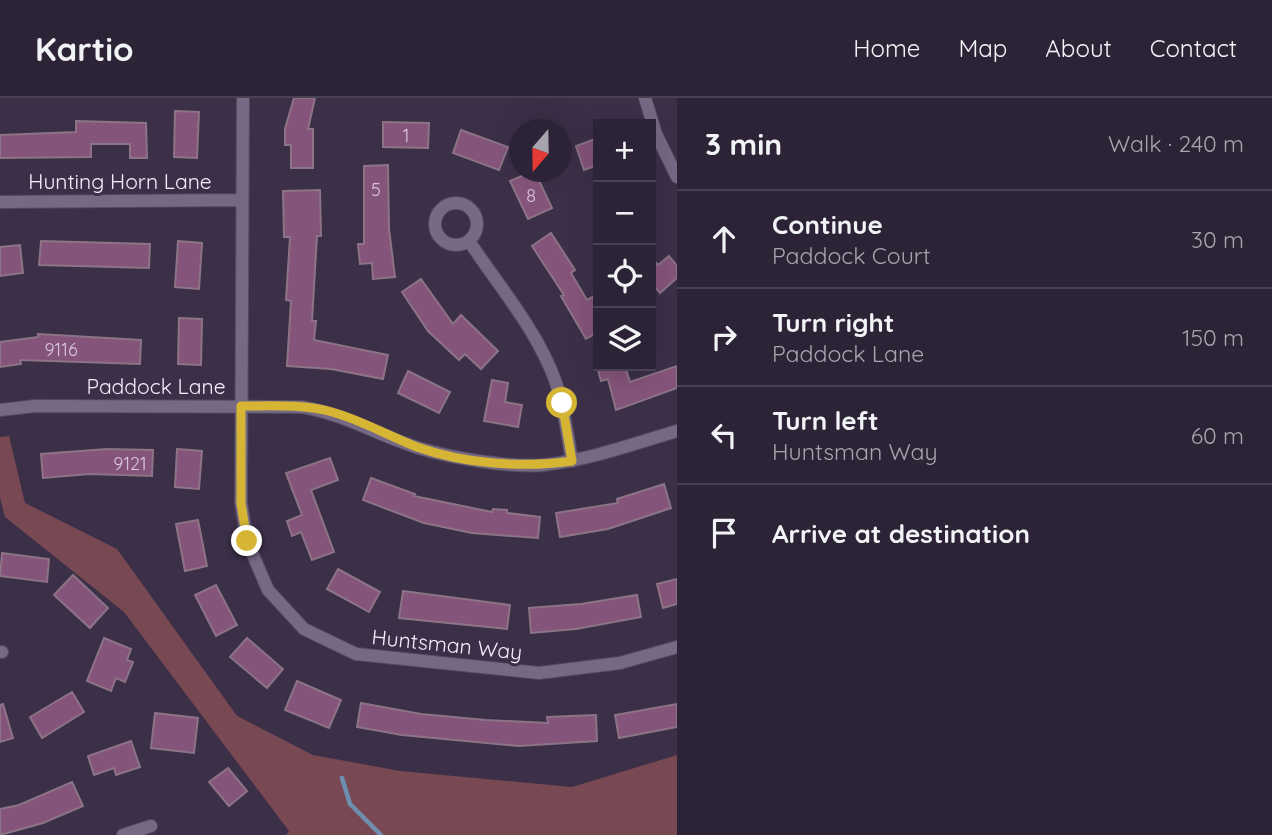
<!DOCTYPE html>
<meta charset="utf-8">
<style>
:root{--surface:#2c2436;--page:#383042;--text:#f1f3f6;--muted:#a6a4ad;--line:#484151}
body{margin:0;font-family:Quicksand,sans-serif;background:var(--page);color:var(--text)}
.controls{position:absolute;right:21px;top:21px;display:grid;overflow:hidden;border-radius:0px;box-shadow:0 7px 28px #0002}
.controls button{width:63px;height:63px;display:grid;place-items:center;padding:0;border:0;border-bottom:2px solid var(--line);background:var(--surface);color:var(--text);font:35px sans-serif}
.compass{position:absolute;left:509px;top:21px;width:63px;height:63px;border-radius:50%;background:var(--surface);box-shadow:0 7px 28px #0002;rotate:200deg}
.stop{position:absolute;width:21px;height:21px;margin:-16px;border:5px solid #d6b534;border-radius:50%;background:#fff}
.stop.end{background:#d6b534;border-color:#fff;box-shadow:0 2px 7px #0008}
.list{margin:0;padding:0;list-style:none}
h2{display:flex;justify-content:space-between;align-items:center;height:91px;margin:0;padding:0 28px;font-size:30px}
h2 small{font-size:23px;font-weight:400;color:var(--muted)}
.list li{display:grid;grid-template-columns:46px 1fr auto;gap:21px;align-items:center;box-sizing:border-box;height:98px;padding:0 28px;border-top:2px solid var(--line)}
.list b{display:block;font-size:26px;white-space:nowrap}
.list p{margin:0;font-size:23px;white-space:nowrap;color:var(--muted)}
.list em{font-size:23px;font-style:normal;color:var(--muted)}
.icon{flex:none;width:38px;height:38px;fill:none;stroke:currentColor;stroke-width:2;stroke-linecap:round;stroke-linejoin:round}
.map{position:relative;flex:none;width:677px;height:737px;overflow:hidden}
header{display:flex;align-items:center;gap:42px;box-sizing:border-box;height:98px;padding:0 35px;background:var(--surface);border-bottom:2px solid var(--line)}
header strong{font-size:33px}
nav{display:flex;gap:38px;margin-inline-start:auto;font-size:24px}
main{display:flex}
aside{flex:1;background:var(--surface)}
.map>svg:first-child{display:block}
</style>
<header>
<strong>Kartio</strong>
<nav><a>Home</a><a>Map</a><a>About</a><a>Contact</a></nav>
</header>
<main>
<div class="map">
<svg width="677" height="737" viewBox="0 0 677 737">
<rect width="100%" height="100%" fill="#3b3048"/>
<!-- green -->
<path fill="#784853" d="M 9,338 L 25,405 L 117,451 L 237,618 L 313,657 L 400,673 L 572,689 L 677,657 L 677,737 L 286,737 L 289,733 L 124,514 L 5,419 L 0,400 L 0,339 Z"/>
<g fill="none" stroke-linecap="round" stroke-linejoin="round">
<!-- stream -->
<path stroke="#6e8eaf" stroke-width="4.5" d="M 342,680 L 350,706 L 381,737"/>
</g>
<!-- building -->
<path fill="#85547a" stroke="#8d7386" stroke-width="2" d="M 294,0 L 315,0 L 308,31 L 313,31 L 313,70 L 291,70 L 291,47 L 285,47 L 285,31 Z
M 175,13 L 199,14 L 197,60 L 174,59 Z
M 76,23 L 146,25 L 147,60 L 130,60 L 130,46 L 91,46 L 91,59 L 0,60 L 0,37 L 76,34 Z
M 383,24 L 429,25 L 428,50 L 383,49 Z
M 461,32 L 508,49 L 499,72 L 453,55 Z
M 598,40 L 598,67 L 584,72 L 576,48 Z
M 388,67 L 389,131 L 395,179 L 373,181 L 372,165 L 360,166 L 358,146 L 364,146 L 364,68 Z
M 531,74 L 535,74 L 552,110 L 528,121 L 510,83 Z
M 320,92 L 321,138 L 317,138 L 312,223 L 316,223 L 314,242 L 388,257 L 383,281 L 331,271 L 287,268 L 291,203 L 286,202 L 290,139 L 284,139 L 283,93 Z
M 551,135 L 575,172 L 571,175 L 587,202 L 598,196 L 598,234 L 586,241 L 561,198 L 564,197 L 532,148 Z
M 41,143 L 150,146 L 149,170 L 39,167 Z
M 178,143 L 202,145 L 199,191 L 175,189 Z
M 20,147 L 23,175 L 0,178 L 0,149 Z
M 669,158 L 677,168 L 677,180 L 660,195 L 651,184 L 651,159 L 658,167 Z
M 421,181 L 453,226 L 461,217 L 498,253 L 481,271 L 465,256 L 459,262 L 428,233 L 402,194 Z
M 179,220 L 202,221 L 201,267 L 178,266 Z
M 38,236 L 141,242 L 140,266 L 20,262 L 21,266 L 0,269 L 0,244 L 38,239 Z
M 597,268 L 625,268 L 630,284 L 677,268 L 677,290 L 616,312 L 608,281 L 601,283 Z
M 408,273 L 450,294 L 439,315 L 398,295 Z
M 492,282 L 508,285 L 505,304 L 522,307 L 518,329 L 484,323 Z
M 107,351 L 153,352 L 152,378 L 90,376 L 43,380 L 41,356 Z
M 177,351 L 202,353 L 199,391 L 175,389 Z
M 330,360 L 338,382 L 311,392 L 334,454 L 312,462 L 301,434 L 292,438 L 287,423 L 302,417 L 286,375 Z
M 371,380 L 415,396 L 414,398 L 492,414 L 493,411 L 507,412 L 507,415 L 540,419 L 538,440 L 472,435 L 424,425 L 363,402 Z
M 664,386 L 671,410 L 608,431 L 560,439 L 556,415 L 618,405 L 617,401 Z
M 198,422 L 207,468 L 185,473 L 176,426 Z
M 2,455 L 49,461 L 47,484 L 0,478 Z
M 338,471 L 380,494 L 369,514 L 327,491 Z
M 73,477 L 108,510 L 90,530 L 54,497 Z
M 677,481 L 677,506 L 663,510 L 657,486 Z
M 216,487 L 237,527 L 216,538 L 195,497 Z
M 403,493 L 510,507 L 507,531 L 399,520 Z
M 637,497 L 641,519 L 576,531 L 531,535 L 529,510 L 581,506 Z
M 104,540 L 131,551 L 127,562 L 133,564 L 125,584 L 116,580 L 111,593 L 87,583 Z
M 247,540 L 283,571 L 267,590 L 230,559 Z
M 297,583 L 341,602 L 329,630 L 285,612 Z
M 72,594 L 84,614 L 42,640 L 30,619 Z
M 361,605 L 421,616 L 486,622 L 548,625 L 547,619 L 596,617 L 597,643 L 519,648 L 402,637 L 357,629 Z
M 3,606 L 13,640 L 0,644 L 0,607 Z
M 677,606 L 677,629 L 619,640 L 615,617 Z
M 155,615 L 198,620 L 194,655 L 151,650 Z
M 131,643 L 140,669 L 116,677 L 114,670 L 94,677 L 88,658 Z
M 228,670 L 247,693 L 229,708 L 209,684 Z
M 72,684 L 83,708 L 43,725 L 0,737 L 0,711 L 19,707 Z"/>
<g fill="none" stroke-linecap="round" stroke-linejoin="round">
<defs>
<path id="minor" d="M 243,0 L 241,405 L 247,443 L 268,492 L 304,531 L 356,556 L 539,575 L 620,565 L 677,549
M 645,0 L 656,36 L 677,79
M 0,104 L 241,102
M435 126a21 21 0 1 1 42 0a21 21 0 1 1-42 0Z
M 469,143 C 498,187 537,232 555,282 C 564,308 567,335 572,363
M 0,312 L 35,308 L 302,309 C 345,316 381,339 422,351 C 453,360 511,370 543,367 C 589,362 633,346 677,333
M 0,554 L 2,554
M 123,737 L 151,728"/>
</defs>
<!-- minor casing -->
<use href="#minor" stroke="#544b5f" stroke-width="14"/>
<!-- minor -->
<use href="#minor" stroke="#756984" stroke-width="12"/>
</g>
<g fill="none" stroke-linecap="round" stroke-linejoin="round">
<!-- route -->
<path stroke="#d6b534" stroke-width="9" d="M 247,443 L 241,405 L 241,308 C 271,308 303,306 332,314 C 361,322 389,338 417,349 C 464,366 523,370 572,363 L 562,305"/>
</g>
<g text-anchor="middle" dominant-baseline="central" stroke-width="6" stroke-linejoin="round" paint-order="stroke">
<!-- number labels -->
<g font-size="18" fill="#d8c7dc">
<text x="406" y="37">1</text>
<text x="376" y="91">5</text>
<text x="531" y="97">8</text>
<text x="61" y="251">9116</text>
<text x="130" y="365">9121</text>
</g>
<!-- street labels -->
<g font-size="21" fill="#f4edfc" stroke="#3b3048">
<text x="120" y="83">Hunting Horn Lane</text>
<text x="156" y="288">Paddock Lane</text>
<text transform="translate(447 546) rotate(6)">Huntsman Way</text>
</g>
</g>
</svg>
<div class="controls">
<button>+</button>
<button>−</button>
<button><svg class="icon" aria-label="locate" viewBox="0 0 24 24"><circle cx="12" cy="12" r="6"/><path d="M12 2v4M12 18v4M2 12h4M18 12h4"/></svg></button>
<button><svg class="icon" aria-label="layers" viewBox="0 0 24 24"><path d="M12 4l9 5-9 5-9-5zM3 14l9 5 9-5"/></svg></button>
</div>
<svg class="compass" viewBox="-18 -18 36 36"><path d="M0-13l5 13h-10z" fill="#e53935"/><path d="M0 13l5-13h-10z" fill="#a6a4ad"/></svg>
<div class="stop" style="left:562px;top:305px"></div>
<div class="stop end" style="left:247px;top:443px"></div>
</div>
<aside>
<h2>3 min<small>Walk · 240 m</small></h2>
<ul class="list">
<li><svg class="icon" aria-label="ahead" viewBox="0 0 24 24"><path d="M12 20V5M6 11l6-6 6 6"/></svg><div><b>Continue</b><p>Paddock Court</p></div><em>30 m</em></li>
<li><svg class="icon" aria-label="right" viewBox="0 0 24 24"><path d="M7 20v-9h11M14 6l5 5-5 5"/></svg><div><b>Turn right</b><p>Paddock Lane</p></div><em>150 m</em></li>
<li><svg class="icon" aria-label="left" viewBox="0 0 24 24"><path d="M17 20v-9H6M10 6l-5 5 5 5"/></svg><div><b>Turn left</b><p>Huntsman Way</p></div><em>60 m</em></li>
<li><svg class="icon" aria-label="arrive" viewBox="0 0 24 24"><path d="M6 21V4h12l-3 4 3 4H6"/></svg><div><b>Arrive at destination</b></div></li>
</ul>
</aside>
</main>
